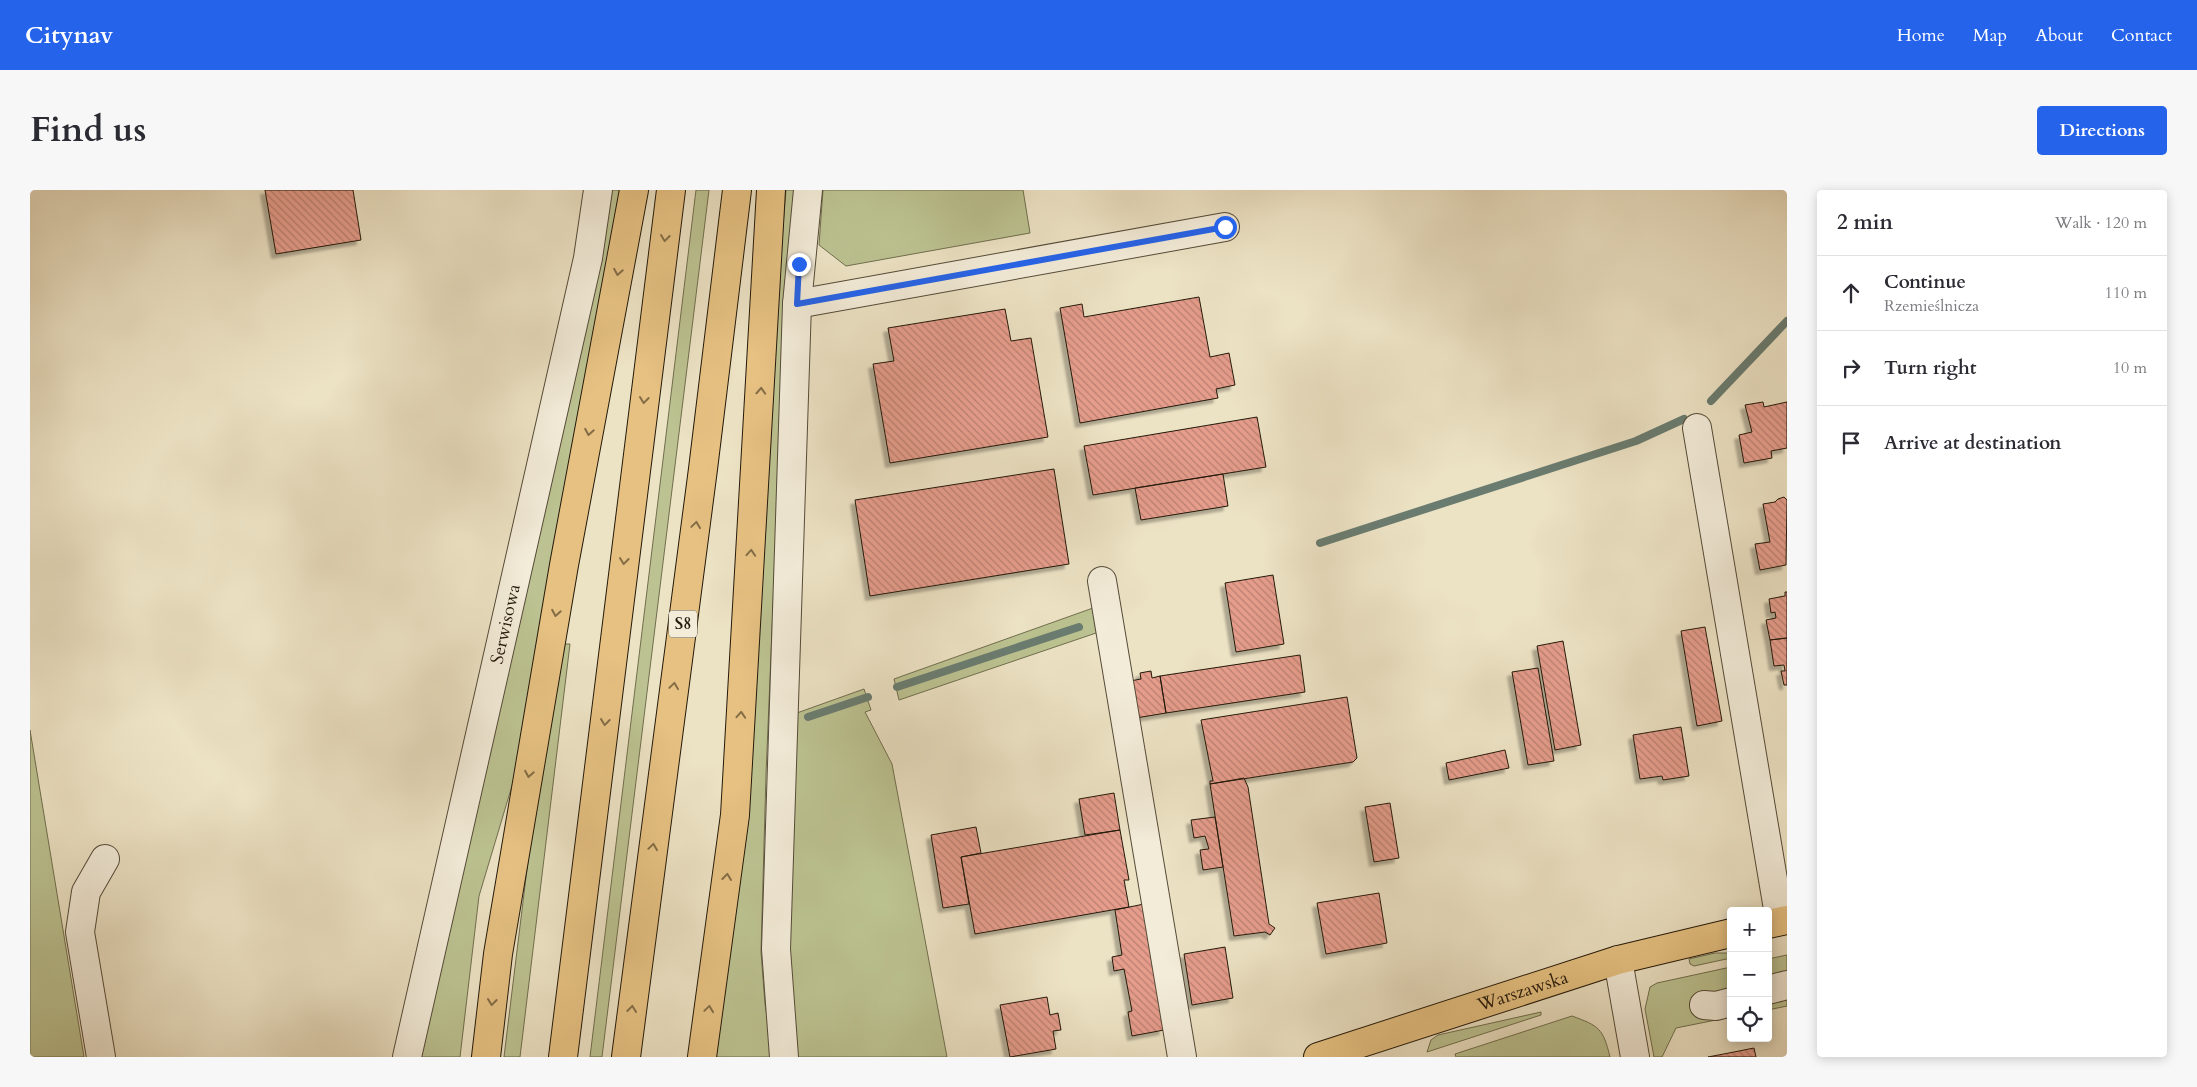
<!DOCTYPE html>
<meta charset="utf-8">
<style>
:root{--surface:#fff;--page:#f7f7f7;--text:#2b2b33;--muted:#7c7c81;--line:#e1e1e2;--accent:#2563eb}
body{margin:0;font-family:Cardo,serif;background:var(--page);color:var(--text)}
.controls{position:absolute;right:15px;bottom:15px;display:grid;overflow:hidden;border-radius:5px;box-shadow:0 2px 12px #0003}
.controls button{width:45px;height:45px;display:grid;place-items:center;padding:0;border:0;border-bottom:1px solid var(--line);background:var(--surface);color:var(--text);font:25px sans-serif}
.stop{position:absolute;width:15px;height:15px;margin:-11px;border:4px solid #2563eb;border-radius:50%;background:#fff}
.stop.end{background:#2563eb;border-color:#fff;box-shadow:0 1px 5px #0008}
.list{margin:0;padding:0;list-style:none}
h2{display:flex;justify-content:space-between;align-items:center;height:65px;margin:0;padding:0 20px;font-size:21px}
h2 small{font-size:16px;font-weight:400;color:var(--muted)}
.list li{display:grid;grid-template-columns:32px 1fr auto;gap:15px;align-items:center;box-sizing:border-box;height:75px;padding:0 20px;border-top:1px solid var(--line)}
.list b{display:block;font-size:19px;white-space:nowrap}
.list p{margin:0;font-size:16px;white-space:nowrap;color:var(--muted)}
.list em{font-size:16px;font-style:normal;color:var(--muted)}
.icon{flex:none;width:28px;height:28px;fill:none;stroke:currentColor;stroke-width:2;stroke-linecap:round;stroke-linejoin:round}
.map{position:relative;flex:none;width:1757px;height:867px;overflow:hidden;border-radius:5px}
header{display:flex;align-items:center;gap:30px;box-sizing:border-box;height:70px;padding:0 25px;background:var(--accent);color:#fff}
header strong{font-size:24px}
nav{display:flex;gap:28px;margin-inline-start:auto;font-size:18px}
.intro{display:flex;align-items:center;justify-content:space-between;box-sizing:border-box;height:120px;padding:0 30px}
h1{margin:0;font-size:35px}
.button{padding:12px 22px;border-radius:5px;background:var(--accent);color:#fff;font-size:18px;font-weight:700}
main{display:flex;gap:30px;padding:0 30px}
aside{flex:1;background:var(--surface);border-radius:5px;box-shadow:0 2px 12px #0003}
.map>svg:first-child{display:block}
</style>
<header>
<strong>Citynav</strong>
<nav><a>Home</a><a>Map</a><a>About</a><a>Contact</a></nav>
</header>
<div class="intro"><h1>Find us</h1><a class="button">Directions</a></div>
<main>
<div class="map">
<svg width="1757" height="867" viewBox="0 0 1757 867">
<defs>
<pattern id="building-back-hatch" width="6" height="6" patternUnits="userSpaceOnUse" patternTransform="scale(1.25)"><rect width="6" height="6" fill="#e69d8c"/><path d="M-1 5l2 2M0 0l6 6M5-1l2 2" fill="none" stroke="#ba7f71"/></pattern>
<filter id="shadow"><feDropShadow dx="-4.5" dy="4.5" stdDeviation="1" flood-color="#0004"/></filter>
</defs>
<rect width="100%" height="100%" fill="#ece2c4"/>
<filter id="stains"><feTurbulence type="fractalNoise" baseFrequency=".004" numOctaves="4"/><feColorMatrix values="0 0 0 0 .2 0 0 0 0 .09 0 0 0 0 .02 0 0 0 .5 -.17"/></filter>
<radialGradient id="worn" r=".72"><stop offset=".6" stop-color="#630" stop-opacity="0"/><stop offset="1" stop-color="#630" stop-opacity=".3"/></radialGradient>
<!-- green -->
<path fill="#bcc291" stroke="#706e4e" d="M 579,0 L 593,0 L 484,589 L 449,706 L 430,867 L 391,867 Z
M 666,0 L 679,0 L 572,867 L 560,867 Z
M 756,0 L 767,0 L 752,201 L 736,584 L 731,762 L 735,814 L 743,867 L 684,867 Z
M 793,0 L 993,0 L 1000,43 L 816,76 L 789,55 Z
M 1063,418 L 1069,442 L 869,510 L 864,489 Z
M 535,454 L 540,454 L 490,867 L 474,867 L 504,622 L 520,526 Z
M 834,499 L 841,520 L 835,522 L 862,574 L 917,867 L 767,867 L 756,755 L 764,524 Z
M 0,540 L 54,867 L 0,867 Z
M 1685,763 L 1701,763 L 1701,768 L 1664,776 L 1660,774 L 1659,769 Z
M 1757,765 L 1757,816 L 1738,820 L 1738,769 Z
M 1701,777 L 1701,827 L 1646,838 L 1632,867 L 1624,867 L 1615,819 L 1620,797 L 1627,793 Z
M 1511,822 L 1511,825 L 1397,862 L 1401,850 L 1408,845 Z
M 1542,826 C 1569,836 1573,838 1580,867 L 1426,867 L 1425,864 Z"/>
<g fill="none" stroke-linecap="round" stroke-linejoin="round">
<!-- stream -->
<path stroke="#6a7c70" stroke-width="8" d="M 1681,211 L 1757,131
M 1290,353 L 1606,251 L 1654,229
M 867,497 L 1049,437
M 778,527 L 838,507"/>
</g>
<!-- building -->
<path fill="url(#building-back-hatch)" stroke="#23190a" filter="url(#shadow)" d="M 235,0 L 323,0 L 331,50 L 246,64 Z
M 1169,107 L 1180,167 L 1199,163 L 1205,195 L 1186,199 L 1188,208 L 1050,233 L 1030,118 L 1052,114 L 1054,127 Z
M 975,119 L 981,151 L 1001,148 L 1018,247 L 860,273 L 843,174 L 864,171 L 858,138 Z
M 1733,212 L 1734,217 L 1757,212 L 1757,258 L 1741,261 L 1742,268 L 1714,273 L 1709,245 L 1722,242 L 1715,215 Z
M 1227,227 L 1236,277 L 1063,305 L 1054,256 Z
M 1024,279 L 1039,374 L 840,406 L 825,310 Z
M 1193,284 L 1198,316 L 1111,330 L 1105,298 Z
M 1754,307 L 1757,310 L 1756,375 L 1730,380 L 1725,354 L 1740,352 L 1733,314 L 1745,312 L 1748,309 Z
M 1243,385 L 1254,454 L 1206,462 L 1195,393 Z
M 1755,402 L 1757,402 L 1757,448 L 1740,450 L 1736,430 L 1746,428 L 1745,422 L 1741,423 L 1739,409 L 1755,406 Z
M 1675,437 L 1692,531 L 1667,536 L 1651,441 Z
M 1757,448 L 1757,495 L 1754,495 L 1751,481 L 1755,481 L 1754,475 L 1744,476 L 1740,450 Z
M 1533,451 L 1551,555 L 1525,560 L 1507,456 Z
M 1270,465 L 1275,502 L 1136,523 L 1130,486 Z
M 1508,478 L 1524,571 L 1498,575 L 1482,482 Z
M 1121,481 L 1122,488 L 1130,486 L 1136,523 L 1106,528 L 1100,491 L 1111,489 L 1110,483 Z
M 1317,507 L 1327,568 L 1323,572 L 1180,594 L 1180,591 L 1183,591 L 1171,530 Z
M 1651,537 L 1659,586 L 1633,590 L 1632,586 L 1610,589 L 1603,545 Z
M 1475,560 L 1479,578 L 1419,590 L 1416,573 Z
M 1214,588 L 1218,597 L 1239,734 L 1245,738 L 1240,745 L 1235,742 L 1204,746 L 1180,594 Z
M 1084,603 L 1090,640 L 1055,645 L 1049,609 Z
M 1360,613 L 1369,668 L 1344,672 L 1335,617 Z
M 1185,627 L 1193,677 L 1173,680 L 1170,660 L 1179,659 L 1175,646 L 1164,648 L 1161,630 Z
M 946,637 L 951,663 L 931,667 L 939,714 L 913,718 L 901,645 Z
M 1090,640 L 1099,690 L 1094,690 L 1099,717 L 945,744 L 931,667 Z
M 1349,703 L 1357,753 L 1296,764 L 1287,713 Z
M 1114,714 L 1134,840 L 1102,846 L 1098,822 L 1102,821 L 1094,779 L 1084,781 L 1082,767 L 1092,765 L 1085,720 Z
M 1195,757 L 1203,808 L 1162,815 L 1154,764 Z
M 1017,807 L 1020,825 L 1028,823 L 1031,840 L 1023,841 L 1026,859 L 980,867 L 970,815 Z
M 1724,858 L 1726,867 L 1678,867 L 1704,862 Z"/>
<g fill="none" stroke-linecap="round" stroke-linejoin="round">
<defs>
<g id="minor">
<path d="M 767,114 L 1195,37"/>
<path d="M 1667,238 L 1750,731"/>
<path d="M 1072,391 L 1152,867"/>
<path d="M 1588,770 L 1605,867"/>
<path d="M 1738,800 L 1757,795"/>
<path d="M 1674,815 L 1686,816 L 1701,812"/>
<path d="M 71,867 L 50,742 L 56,702 L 75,669"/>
<path id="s1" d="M 377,867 L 558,68 L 568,0"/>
<path d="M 754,867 L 746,759 L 767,114 L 778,0"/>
</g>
<g id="major">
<path d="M 1738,734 L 1757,730"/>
<path id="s2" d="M 1288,867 L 1588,770 L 1701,743"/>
</g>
<path id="highway" d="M 456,867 L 468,764 L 534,375 L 604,0
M 533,867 L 641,0
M 596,867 L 673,279 L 707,0
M 672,867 L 705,625 L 741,0"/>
</defs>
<!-- minor casing -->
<use href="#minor" stroke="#554b38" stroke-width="30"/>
<!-- major casing -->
<use href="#major" stroke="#23190a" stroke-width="30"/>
<!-- highway casing -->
<use href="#highway" stroke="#23190a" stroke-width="30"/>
<!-- minor -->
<use href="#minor" stroke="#f3ecd9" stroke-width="28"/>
<!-- major -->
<use href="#major" stroke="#e6c182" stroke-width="28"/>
<!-- highway -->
<use href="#highway" stroke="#e6c182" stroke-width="28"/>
</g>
<!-- one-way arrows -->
<defs><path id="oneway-chevron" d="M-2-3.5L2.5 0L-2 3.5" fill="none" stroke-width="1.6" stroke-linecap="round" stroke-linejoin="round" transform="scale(1.25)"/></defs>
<g stroke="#846d46">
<use href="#oneway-chevron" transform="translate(635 48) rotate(97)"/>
<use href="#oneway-chevron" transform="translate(588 82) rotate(100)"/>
<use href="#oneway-chevron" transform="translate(731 201) rotate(-87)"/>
<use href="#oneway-chevron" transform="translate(614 210) rotate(97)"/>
<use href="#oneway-chevron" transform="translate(559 242) rotate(100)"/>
<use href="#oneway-chevron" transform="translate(666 335) rotate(-82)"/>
<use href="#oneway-chevron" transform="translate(721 363) rotate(-86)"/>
<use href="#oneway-chevron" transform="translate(594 371) rotate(97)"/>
<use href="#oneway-chevron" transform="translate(526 423) rotate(100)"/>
<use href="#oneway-chevron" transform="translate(644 496) rotate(-82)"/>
<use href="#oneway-chevron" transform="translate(711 525) rotate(-86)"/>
<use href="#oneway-chevron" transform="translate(575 532) rotate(97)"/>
<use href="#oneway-chevron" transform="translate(499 584) rotate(100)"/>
<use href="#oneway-chevron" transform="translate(623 657) rotate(-82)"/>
<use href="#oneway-chevron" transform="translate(697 687) rotate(-83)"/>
<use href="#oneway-chevron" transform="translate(462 812) rotate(97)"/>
<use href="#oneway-chevron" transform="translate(602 819) rotate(-83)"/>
<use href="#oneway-chevron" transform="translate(679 819) rotate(-82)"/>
</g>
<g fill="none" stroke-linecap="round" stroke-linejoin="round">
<!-- route -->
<path stroke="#2563eb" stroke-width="6" d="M 769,74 L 767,114 L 1195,37"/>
</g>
<g text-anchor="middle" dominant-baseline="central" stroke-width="4" stroke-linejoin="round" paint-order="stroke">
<!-- shield labels -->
<rect fill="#f3ecd9" stroke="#615848" stroke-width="1" x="639" y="420.5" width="28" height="27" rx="4"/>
<g font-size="16" font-weight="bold" fill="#23190a">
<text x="653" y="434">S8</text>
</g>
<!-- street labels -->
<g font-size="18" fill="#23190a" stroke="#f3ecd9">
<text stroke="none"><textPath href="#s1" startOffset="444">Serwisowa</textPath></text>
<text stroke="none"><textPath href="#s2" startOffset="215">Warszawska</textPath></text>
</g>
</g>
<rect width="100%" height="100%" filter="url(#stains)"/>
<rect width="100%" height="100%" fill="url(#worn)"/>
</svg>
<div class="controls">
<button>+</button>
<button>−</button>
<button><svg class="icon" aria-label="locate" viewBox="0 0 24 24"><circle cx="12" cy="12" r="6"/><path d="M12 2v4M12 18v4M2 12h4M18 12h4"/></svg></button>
</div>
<div class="stop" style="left:1195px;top:37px"></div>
<div class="stop end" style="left:769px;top:74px"></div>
</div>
<aside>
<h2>2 min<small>Walk · 120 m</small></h2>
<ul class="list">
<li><svg class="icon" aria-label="ahead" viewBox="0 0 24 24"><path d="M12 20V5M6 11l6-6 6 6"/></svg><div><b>Continue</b><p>Rzemieślnicza</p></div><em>110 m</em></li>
<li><svg class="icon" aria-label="right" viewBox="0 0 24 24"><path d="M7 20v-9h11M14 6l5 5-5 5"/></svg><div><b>Turn right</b></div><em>10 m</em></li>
<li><svg class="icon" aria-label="arrive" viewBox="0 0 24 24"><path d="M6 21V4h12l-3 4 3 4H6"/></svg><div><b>Arrive at destination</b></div></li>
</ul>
</aside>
</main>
